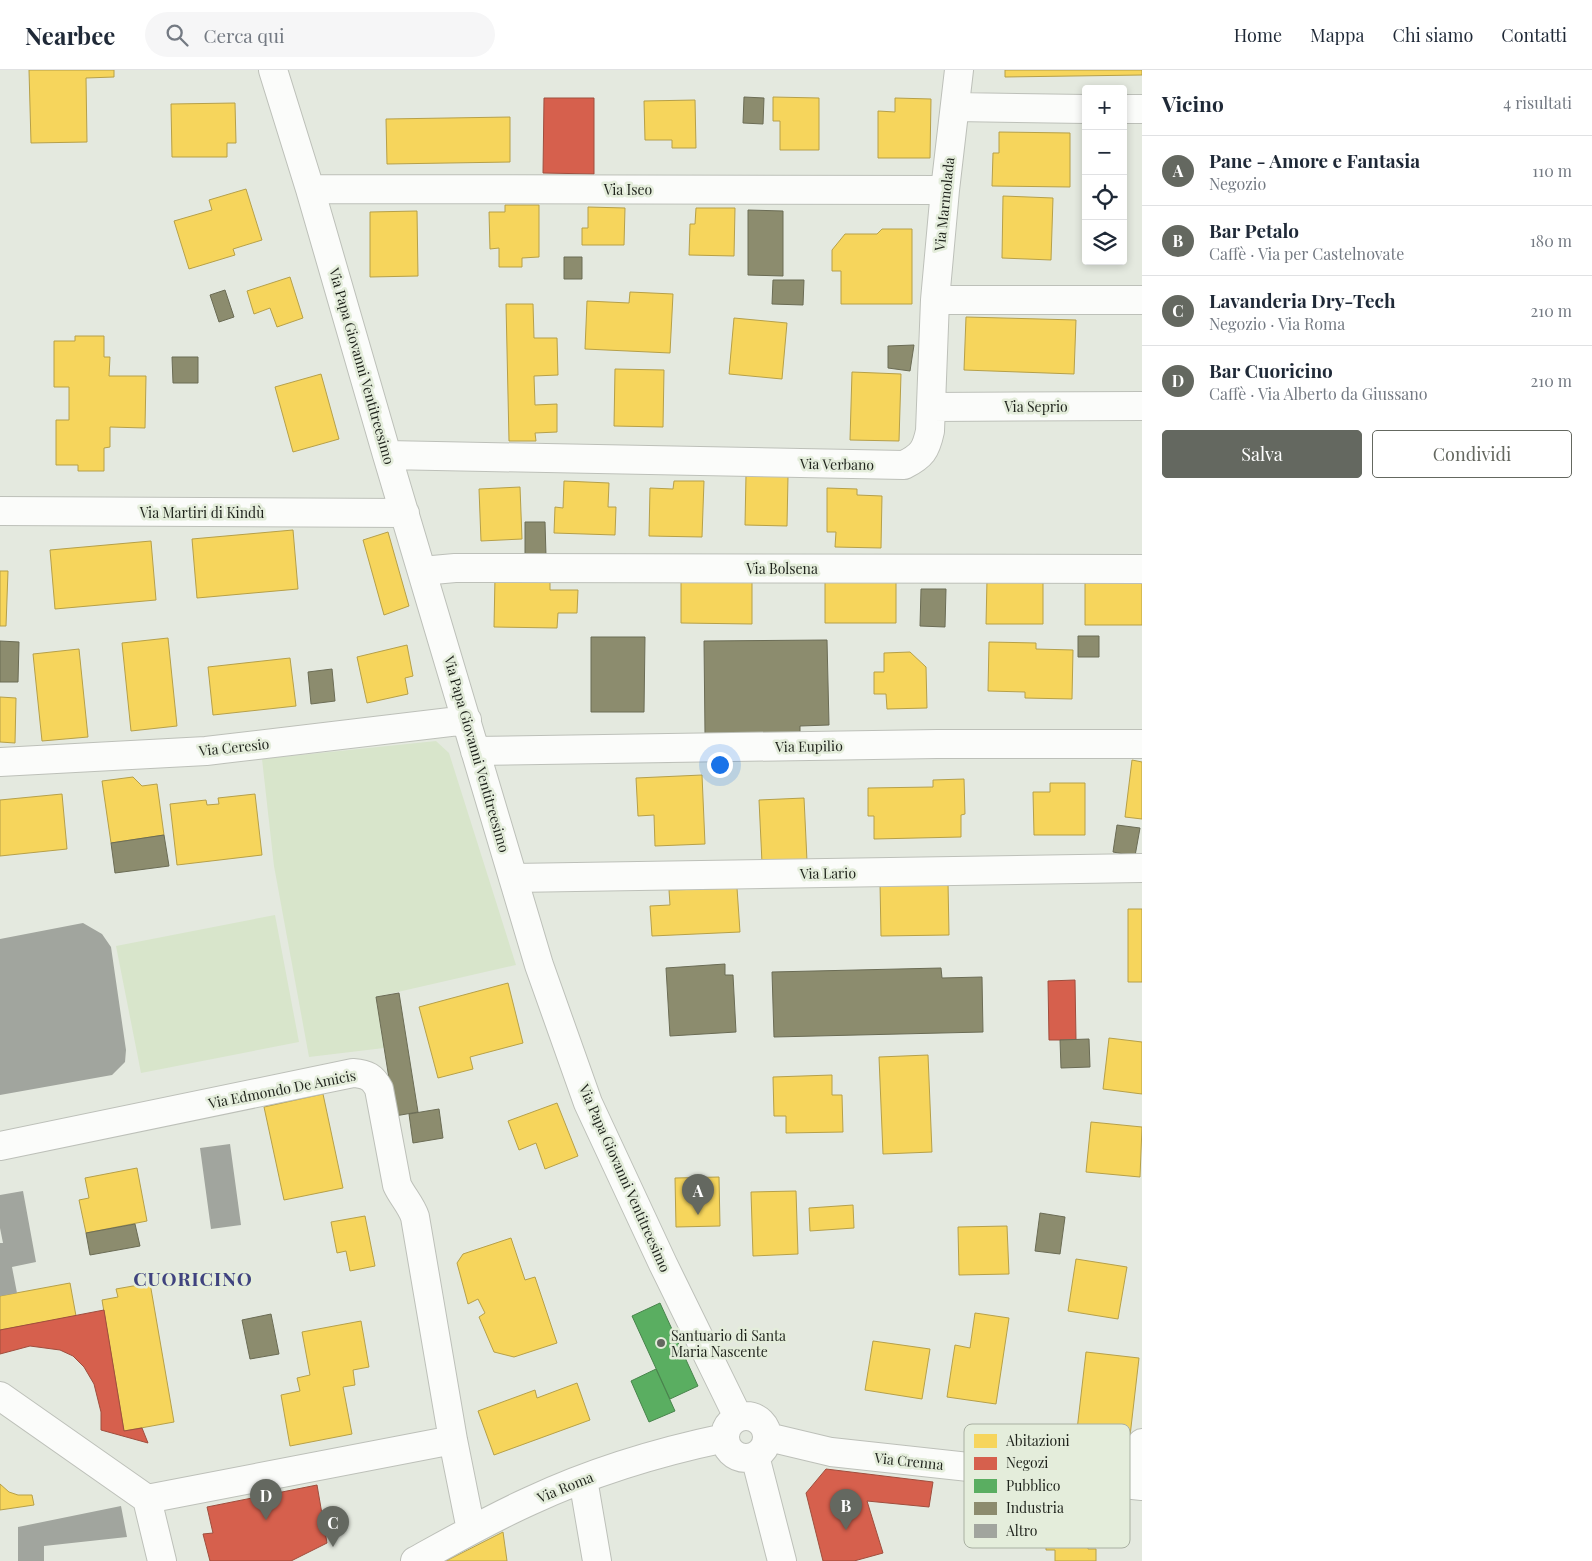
<!DOCTYPE html>
<html lang="it">
<meta charset="utf-8">
<style>
:root{--surface:#fff;--page:#f6f6f7;--text:#1f2937;--muted:#747a83;--line:#e0e1e3;--accent:#646860}
body{margin:0;font-family:"Playfair Display",serif;background:var(--page);color:var(--text)}
.controls{position:absolute;right:15px;top:15px;display:grid;overflow:hidden;border-radius:5px;box-shadow:0 2px 8px #0003}
.controls button{width:45px;height:45px;display:grid;place-items:center;padding:0;border:0;border-bottom:1px solid var(--line);background:var(--surface);color:var(--text);font:25px sans-serif}
.you{position:absolute;left:719px;top:694px;width:18px;height:18px;margin:-12px;border:4px solid #fff;border-radius:50%;background:#1a73e8;box-shadow:0 0 0 8px #1a73e833}
.badge{display:grid;place-items:center;width:32px;height:32px;border-radius:50%;background:var(--accent);color:#fff;font-size:16px;font-weight:700}
.pin{position:absolute;translate:-50% -41px;filter:drop-shadow(0 1px 2px #0008)}
.pin::after{content:'';position:absolute;top:26px;width:18px;height:15px;background:inherit;clip-path:polygon(0 0,100% 0,50% 100%)}
.list{margin:0;padding:0;list-style:none}
h2{display:flex;justify-content:space-between;align-items:center;height:65px;margin:0;padding:0 20px;font-size:21px}
h2 small{font-size:16px;font-weight:400;color:var(--muted)}
.list li{display:grid;grid-template-columns:32px 1fr auto;gap:15px;align-items:center;box-sizing:border-box;height:70px;padding:0 20px;border-top:1px solid var(--line)}
.list b{display:block;font-size:19px;white-space:nowrap}
.list p{margin:0;font-size:16px;white-space:nowrap;color:var(--muted)}
.list em{font-size:16px;font-style:normal;color:var(--muted)}
.actions{display:flex;gap:10px;padding:15px 20px}
.actions a{flex:1;padding:11px 0;border:1px solid var(--accent);border-radius:5px;text-align:center;font-size:18px;color:var(--accent)}
.actions .main{background:var(--accent);color:#fff}
.icon{flex:none;width:28px;height:28px;fill:none;stroke:currentColor;stroke-width:2;stroke-linecap:round;stroke-linejoin:round}
.map{position:relative;flex:none;width:1142px;height:1491px;overflow:hidden}
header{display:flex;align-items:center;gap:30px;box-sizing:border-box;height:70px;padding:0 25px;background:var(--surface);border-bottom:1px solid var(--line)}
header strong{font-size:24px}
nav{display:flex;gap:28px;margin-inline-start:auto;font-size:18px}
.search{width:350px;height:45px;background:var(--page);display:flex;align-items:center;gap:12px;box-sizing:border-box;padding:0 18px;border-radius:28px;color:var(--muted);font-size:19px}
main{display:flex}
aside{flex:1;background:var(--surface)}
.map>svg:first-child{display:block}
</style>
<header>
<strong>Nearbee</strong>
<div class="search"><svg class="icon" aria-label="search" viewBox="0 0 24 24"><circle cx="10" cy="10" r="6"/><path d="M15 15l6 6"/></svg>Cerca qui</div>
<nav><a>Home</a><a>Mappa</a><a>Chi siamo</a><a>Contatti</a></nav>
</header>
<main>
<div class="map">
<svg width="1142" height="1491" viewBox="0 0 1142 1491">
<rect width="100%" height="100%" fill="#e4e9df"/>
<!-- green -->
<path fill="#d8e5cb" d="M 436,671 L 449,683 L 516,895 L 376,927 L 384,978 L 309,987 L 274,796 L 262,689 Z
M 275,845 L 299,972 L 141,1003 L 116,876 Z"/>
<!-- homes -->
<path fill="#f6d55c" stroke="#b6a049" d="M 29,0 L 114,0 L 114,7 L 86,8 L 87,72 L 31,73 Z
M 1005,0 L 1142,0 L 1142,5 L 1005,7 Z
M 773,27 L 819,28 L 819,80 L 780,80 L 780,51 L 773,51 Z
M 895,28 L 931,29 L 930,88 L 878,88 L 878,41 L 895,42 Z
M 695,30 L 696,78 L 672,78 L 672,70 L 645,70 L 644,31 Z
M 235,33 L 236,73 L 227,73 L 227,87 L 172,87 L 171,34 Z
M 510,47 L 510,92 L 387,94 L 386,49 Z
M 999,62 L 1070,63 L 1070,117 L 992,116 L 993,83 L 999,83 Z
M 246,119 L 262,170 L 233,179 L 235,185 L 189,199 L 174,151 L 212,140 L 209,130 Z
M 1003,126 L 1053,128 L 1051,190 L 1002,188 Z
M 505,135 L 539,135 L 539,187 L 522,188 L 522,197 L 499,197 L 499,178 L 490,179 L 489,142 L 505,142 Z
M 588,137 L 625,138 L 624,175 L 582,175 L 582,158 L 588,158 Z
M 696,138 L 735,138 L 734,186 L 689,185 L 690,154 L 695,154 Z
M 417,141 L 418,206 L 370,207 L 370,142 Z
M 882,159 L 912,159 L 912,234 L 841,234 L 841,201 L 832,201 L 832,180 L 845,164 L 877,164 Z
M 290,207 L 303,248 L 277,257 L 270,238 L 254,244 L 247,221 Z
M 630,222 L 673,224 L 670,283 L 585,279 L 587,231 L 629,233 Z
M 506,234 L 533,234 L 534,268 L 557,268 L 558,305 L 534,306 L 535,335 L 557,334 L 557,362 L 535,363 L 536,371 L 509,371 Z
M 966,247 L 1076,250 L 1074,304 L 964,300 Z
M 734,248 L 787,253 L 782,309 L 729,304 Z
M 75,266 L 104,266 L 104,287 L 110,287 L 109,306 L 146,306 L 145,358 L 110,357 L 110,377 L 104,378 L 104,401 L 78,401 L 78,395 L 56,395 L 56,350 L 69,350 L 69,317 L 54,317 L 54,271 L 75,271 Z
M 615,299 L 664,300 L 663,357 L 614,356 Z
M 852,302 L 901,304 L 899,371 L 850,370 Z
M 321,304 L 339,369 L 293,382 L 275,317 Z
M 746,405 L 788,406 L 787,456 L 745,455 Z
M 564,411 L 609,413 L 608,437 L 616,437 L 615,465 L 554,463 L 555,437 L 563,438 Z
M 674,411 L 704,411 L 702,467 L 649,466 L 650,418 L 673,419 Z
M 520,417 L 522,469 L 481,471 L 479,419 Z
M 827,418 L 857,419 L 857,425 L 882,426 L 881,478 L 835,477 L 836,462 L 827,462 Z
M 293,460 L 298,519 L 197,528 L 192,469 Z
M 388,462 L 409,536 L 384,545 L 363,470 Z
M 151,471 L 156,530 L 55,539 L 50,480 Z
M 0,501 L 8,501 L 6,556 L 0,556 Z
M 495,507 L 550,507 L 550,520 L 578,520 L 577,543 L 558,543 L 557,558 L 494,557 Z
M 825,510 L 896,511 L 896,553 L 825,553 Z
M 987,510 L 1043,510 L 1043,554 L 986,554 Z
M 681,511 L 752,511 L 752,554 L 681,553 Z
M 1085,511 L 1142,511 L 1142,555 L 1085,555 Z
M 168,568 L 177,656 L 131,661 L 122,573 Z
M 989,572 L 1036,573 L 1036,579 L 1073,580 L 1072,629 L 1025,628 L 1025,622 L 988,621 Z
M 407,575 L 413,606 L 405,608 L 408,624 L 367,633 L 357,587 Z
M 79,579 L 88,667 L 42,671 L 33,584 Z
M 910,582 L 926,597 L 927,638 L 887,639 L 886,624 L 874,624 L 874,602 L 884,602 L 884,583 Z
M 290,588 L 296,636 L 213,645 L 208,597 Z
M 0,627 L 16,628 L 15,673 L 0,672 Z
M 1132,690 L 1142,692 L 1142,749 L 1125,747 Z
M 702,705 L 705,774 L 655,776 L 654,745 L 638,746 L 636,708 Z
M 133,707 L 142,716 L 157,714 L 164,765 L 111,773 L 102,711 Z
M 964,709 L 965,744 L 961,745 L 961,767 L 874,769 L 874,746 L 868,746 L 868,718 L 933,717 L 933,710 Z
M 1050,713 L 1085,713 L 1085,765 L 1034,765 L 1033,722 L 1050,722 Z
M 62,724 L 67,779 L 0,786 L 0,730 Z
M 255,724 L 262,785 L 177,795 L 170,734 L 206,730 L 207,735 L 219,734 L 218,728 Z
M 804,728 L 807,791 L 762,793 L 759,730 Z
M 948,812 L 949,865 L 881,866 L 880,813 Z
M 737,818 L 740,862 L 652,866 L 650,836 L 670,835 L 669,820 Z
M 1128,839 L 1142,839 L 1142,912 L 1128,912 Z
M 508,913 L 523,973 L 470,987 L 473,999 L 438,1008 L 419,937 Z
M 1109,968 L 1142,972 L 1142,1024 L 1103,1019 Z
M 928,985 L 932,1082 L 883,1084 L 879,987 Z
M 832,1005 L 832,1025 L 842,1025 L 843,1062 L 786,1063 L 786,1046 L 774,1046 L 773,1007 Z
M 323,1024 L 343,1118 L 284,1130 L 264,1037 Z
M 557,1033 L 578,1086 L 545,1099 L 536,1073 L 519,1080 L 508,1051 Z
M 1091,1052 L 1142,1057 L 1140,1107 L 1086,1102 Z
M 137,1098 L 147,1151 L 86,1163 L 79,1130 L 89,1128 L 85,1108 Z
M 719,1107 L 720,1156 L 676,1157 L 675,1108 Z
M 796,1121 L 798,1184 L 753,1186 L 751,1122 Z
M 853,1135 L 854,1158 L 810,1161 L 809,1138 Z
M 365,1146 L 375,1196 L 350,1201 L 346,1181 L 337,1183 L 331,1152 Z
M 1007,1156 L 1009,1204 L 959,1205 L 958,1157 Z
M 511,1168 L 525,1210 L 535,1207 L 557,1273 L 514,1287 L 494,1282 L 479,1247 L 485,1243 L 478,1229 L 468,1234 L 457,1193 L 463,1184 Z
M 1076,1189 L 1127,1197 L 1118,1249 L 1068,1241 Z
M 70,1213 L 76,1246 L 0,1260 L 0,1226 Z
M 150,1213 L 174,1352 L 124,1361 L 102,1230 L 118,1227 L 116,1219 Z
M 975,1243 L 1009,1248 L 996,1334 L 947,1327 L 955,1275 L 970,1278 Z
M 361,1251 L 369,1297 L 353,1300 L 355,1315 L 343,1317 L 352,1364 L 290,1376 L 281,1325 L 300,1321 L 297,1308 L 310,1305 L 302,1262 Z
M 873,1271 L 930,1279 L 922,1329 L 865,1320 Z
M 1086,1282 L 1139,1288 L 1127,1392 L 1074,1386 Z
M 577,1313 L 590,1350 L 494,1385 L 478,1341 L 535,1320 L 537,1328 Z
M 0,1414 L 9,1422 L 18,1425 L 32,1425 L 34,1435 L 0,1440 Z
M 1046,1454 L 1088,1454 L 1088,1479 L 1096,1479 L 1096,1491 L 1055,1491 L 1055,1480 L 1046,1480 Z
M 503,1462 L 507,1491 L 446,1491 Z"/>
<!-- shops -->
<path fill="#d6604d" stroke="#9f4e3e" d="M 544,28 L 594,28 L 594,104 L 543,103 Z
M 1075,910 L 1076,970 L 1049,970 L 1048,911 Z
M 104,1240 L 124,1361 L 142,1358 L 148,1373 L 101,1360 L 101,1342 L 94,1314 L 84,1297 L 73,1286 L 60,1280 L 30,1276 L 0,1284 L 0,1260 Z
M 826,1399 L 933,1412 L 929,1437 L 867,1431 L 883,1483 L 854,1491 L 823,1491 L 806,1423 Z
M 317,1415 L 327,1473 L 291,1491 L 210,1491 L 203,1464 L 213,1463 L 207,1437 Z"/>
<!-- public -->
<path fill="#5aae61" stroke="#48844c" d="M 660,1233 L 698,1316 L 670,1329 L 632,1246 Z
M 656,1299 L 675,1341 L 649,1352 L 631,1311 Z"/>
<!-- industry -->
<path fill="#8c8c6e" stroke="#6b6c55" d="M 744,27 L 764,28 L 763,54 L 743,53 Z
M 748,140 L 783,141 L 783,206 L 748,205 Z
M 564,187 L 582,187 L 582,209 L 564,209 Z
M 773,210 L 804,210 L 803,235 L 772,234 Z
M 225,220 L 234,247 L 219,252 L 210,225 Z
M 914,275 L 910,301 L 888,298 L 888,276 Z
M 172,287 L 198,287 L 198,313 L 173,313 Z
M 525,452 L 545,452 L 546,486 L 525,486 Z
M 921,519 L 946,519 L 945,557 L 920,556 Z
M 1078,566 L 1099,566 L 1099,587 L 1078,587 Z
M 591,567 L 645,567 L 644,642 L 591,642 Z
M 827,570 L 829,655 L 800,656 L 800,663 L 705,664 L 704,571 Z
M 0,571 L 19,572 L 18,612 L 0,612 Z
M 332,599 L 335,631 L 311,634 L 308,602 Z
M 1117,755 L 1140,758 L 1135,786 L 1113,782 Z
M 164,765 L 169,796 L 115,803 L 111,773 Z
M 725,894 L 725,905 L 733,905 L 736,962 L 670,966 L 666,898 Z
M 941,898 L 942,908 L 982,907 L 983,962 L 774,967 L 772,902 Z
M 399,923 L 418,1042 L 395,1046 L 376,927 Z
M 1089,969 L 1090,997 L 1061,998 L 1060,970 Z
M 439,1039 L 443,1068 L 413,1073 L 409,1044 Z
M 1040,1143 L 1065,1147 L 1060,1184 L 1035,1181 Z
M 135,1154 L 140,1176 L 90,1185 L 86,1163 Z
M 271,1244 L 279,1284 L 250,1289 L 242,1250 Z"/>
<!-- building -->
<path fill="#a1a59e" d="M 83,853 L 102,864 L 111,877 L 126,980 L 125,992 L 112,1005 L 0,1025 L 0,869 Z
M 230,1074 L 241,1155 L 211,1159 L 200,1078 Z
M 23,1121 L 36,1192 L 12,1197 L 17,1223 L 0,1226 L 0,1173 L 3,1173 L 0,1158 L 0,1125 Z
M 121,1436 L 127,1467 L 44,1476 L 44,1491 L 18,1491 L 18,1457 Z"/>
<g fill="none" stroke-linecap="round" stroke-linejoin="round">
<defs>
<path id="minor" d="M 273,0 L 310,119 L 387,385 L 539,895 L 588,1033 L 663,1194 L 738,1347
M 955,37 L 1086,39
M 1123,39 L 1142,39
M 310,119 L 945,120
M 935,230 L 945,120 L 959,0
M 931,337 L 1142,336
M 387,385 L 904,395 C 922,386 926,380 930,361 L 935,230 L 1142,230
M 0,441 L 405,443
M 422,501 L 455,498 L 1142,499
M 475,681 L 937,674 L 1142,674
M 0,692 L 206,681 L 467,650
M 513,808 L 1142,798
M 0,1076 L 353,1003 C 367,1004 373,1007 379,1019 L 397,1115 C 402,1126 411,1135 415,1147 L 453,1370 L 471,1460
M 0,1326 L 147,1429 L 162,1491
M725 1367a21 21 0 1 1 42 0a21 21 0 1 1-42 0Z
M 768,1367 L 831,1382 L 1142,1416
M 755,1386 L 782,1491
M 583,1409 L 597,1491
M 1137,1415 L 1142,1373
M 147,1429 L 453,1370
M 415,1491 C 453,1470 490,1449 530,1431 C 592,1402 658,1382 725,1368"/>
</defs>
<!-- minor casing -->
<use href="#minor" stroke="#bdc0b9" stroke-width="30"/>
<!-- minor -->
<use href="#minor" stroke="#fbfcfa" stroke-width="28"/>
</g>
<!-- markers -->
<circle fill="#646860" stroke="#e4eddb" stroke-width="2" cx="661" cy="1273" r="5"/>
<g text-anchor="middle" dominant-baseline="central" stroke-width="5" stroke-linejoin="round" paint-order="stroke">
<!-- street labels -->
<g font-size="14" fill="#1f231c" stroke="#e4eddb">
<text x="628" y="119">Via Iseo</text>
<text transform="translate(944 134) rotate(-84)">Via Marmolada</text>
<text transform="translate(362 296) rotate(74)">Via Papa Giovanni Ventitreesimo</text>
<text x="1036" y="336">Via Seprio</text>
<text transform="translate(837 394) rotate(1)">Via Verbano</text>
<text x="202" y="442">Via Martiri di Kindù</text>
<text x="782" y="498">Via Bolsena</text>
<text transform="translate(809 676) rotate(-1)">Via Eupilio</text>
<text transform="translate(234 677) rotate(-6)">Via Ceresio</text>
<text transform="translate(477 684) rotate(74)">Via Papa Giovanni Ventitreesimo</text>
<text transform="translate(828 803) rotate(-1)">Via Lario</text>
<text transform="translate(282 1019) rotate(-11)">Via Edmondo De Amicis</text>
<text transform="translate(625 1108) rotate(66)">Via Papa Giovanni Ventitreesimo</text>
<text transform="translate(909 1391) rotate(6)">Via Crenna</text>
<text transform="translate(565 1417) rotate(-22)">Via Roma</text>
</g>
<!-- poi labels -->
<g font-size="14" fill="#1f231c" stroke="#e4eddb" text-anchor="start">
<text x="671" y="1265">Santuario di Santa<tspan x="671" dy="16">Maria Nascente</tspan></text>
</g>
<!-- district labels -->
<g font-size="19" font-weight="bold" letter-spacing="1" fill="#3f437f" stroke="#e4eddb">
<text x="193" y="1208">CUORICINO</text>
</g>
</g>
<!-- legend -->
<rect x="964" y="1354" width="166" height="124" rx="8" fill="#e4eddb" stroke="#a9b0a2" stroke-width="1"/>
<rect x="974" y="1364" width="23" height="14" fill="#f6d55c"/>
<rect x="974" y="1387" width="23" height="13" fill="#d6604d"/>
<rect x="974" y="1409" width="23" height="14" fill="#5aae61"/>
<rect x="974" y="1432" width="23" height="13" fill="#8c8c6e"/>
<rect x="974" y="1454" width="23" height="14" fill="#a1a59e"/>
<g font-size="14" fill="#1f231c">
<text x="1006" y="1376">Abitazioni</text>
<text x="1006" y="1398">Negozi</text>
<text x="1006" y="1421">Pubblico</text>
<text x="1006" y="1443">Industria</text>
<text x="1006" y="1466">Altro</text>
</g>
</svg>
<div class="controls">
<button>+</button>
<button>−</button>
<button><svg class="icon" aria-label="locate" viewBox="0 0 24 24"><circle cx="12" cy="12" r="6"/><path d="M12 2v4M12 18v4M2 12h4M18 12h4"/></svg></button>
<button><svg class="icon" aria-label="layers" viewBox="0 0 24 24"><path d="M12 4l9 5-9 5-9-5zM3 14l9 5 9-5"/></svg></button>
</div>
<div class="you"></div>
<div class="pin badge" style="left:698px;top:1145px">A</div>
<div class="pin badge" style="left:846px;top:1460px">B</div>
<div class="pin badge" style="left:333px;top:1477px">C</div>
<div class="pin badge" style="left:266px;top:1450px">D</div>
</div>
<aside>
<h2>Vicino<small>4 risultati</small></h2>
<ul class="list">
<li><span class="badge">A</span><div><b>Pane - Amore e Fantasia</b><p>Negozio</p></div><em>110 m</em></li>
<li><span class="badge">B</span><div><b>Bar Petalo</b><p>Caffè · Via per Castelnovate</p></div><em>180 m</em></li>
<li><span class="badge">C</span><div><b>Lavanderia Dry-Tech</b><p>Negozio · Via Roma</p></div><em>210 m</em></li>
<li><span class="badge">D</span><div><b>Bar Cuoricino</b><p>Caffè · Via Alberto da Giussano</p></div><em>210 m</em></li>
</ul>
<div class="actions"><a class="main">Salva</a><a>Condividi</a></div>
</aside>
</main>
